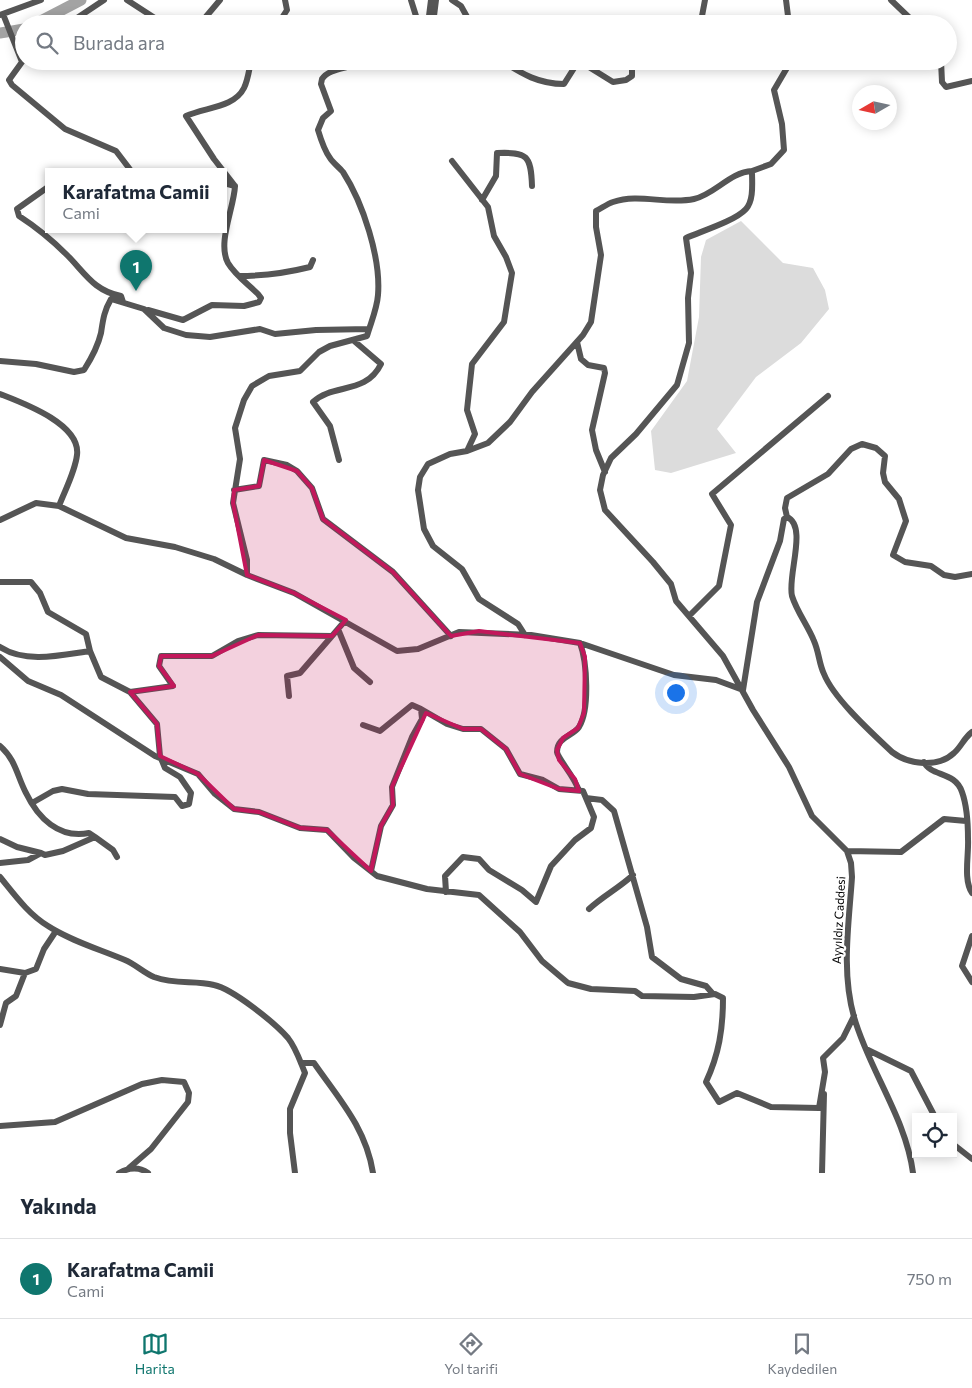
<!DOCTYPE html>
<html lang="tr">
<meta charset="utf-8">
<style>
:root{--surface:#fff;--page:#f6f6f7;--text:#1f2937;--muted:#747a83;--line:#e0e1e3;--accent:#0f766e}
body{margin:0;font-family:Commissioner,sans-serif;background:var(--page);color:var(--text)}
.controls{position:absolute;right:15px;bottom:15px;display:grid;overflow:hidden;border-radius:0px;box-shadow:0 2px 12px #0003}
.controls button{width:45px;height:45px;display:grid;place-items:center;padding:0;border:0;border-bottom:1px solid var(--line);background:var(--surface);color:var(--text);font:25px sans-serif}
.compass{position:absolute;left:852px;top:85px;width:45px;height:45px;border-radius:50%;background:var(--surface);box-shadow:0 2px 12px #0003;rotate:261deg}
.you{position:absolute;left:675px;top:692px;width:18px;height:18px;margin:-12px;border:4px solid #fff;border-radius:50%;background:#1a73e8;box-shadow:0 0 0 8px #1a73e833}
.badge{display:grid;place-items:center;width:32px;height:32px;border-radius:50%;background:var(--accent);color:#fff;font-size:16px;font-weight:700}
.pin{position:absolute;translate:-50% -41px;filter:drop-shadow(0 1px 2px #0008)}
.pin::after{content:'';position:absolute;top:26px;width:18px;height:15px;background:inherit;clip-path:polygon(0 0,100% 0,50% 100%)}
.popup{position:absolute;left:45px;top:168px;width:182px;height:65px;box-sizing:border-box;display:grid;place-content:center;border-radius:0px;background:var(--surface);filter:drop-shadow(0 1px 4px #0005);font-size:16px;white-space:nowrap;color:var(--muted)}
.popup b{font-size:19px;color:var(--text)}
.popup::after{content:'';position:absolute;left:50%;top:100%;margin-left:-10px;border:10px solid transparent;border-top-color:var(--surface)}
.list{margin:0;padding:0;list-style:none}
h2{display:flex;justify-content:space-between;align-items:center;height:65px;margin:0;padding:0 20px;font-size:21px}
h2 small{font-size:16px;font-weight:400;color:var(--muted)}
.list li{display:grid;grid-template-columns:32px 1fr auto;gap:15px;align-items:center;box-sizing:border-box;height:80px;padding:0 20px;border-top:1px solid var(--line)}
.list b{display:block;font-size:19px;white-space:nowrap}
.list p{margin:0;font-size:16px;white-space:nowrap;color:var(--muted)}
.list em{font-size:16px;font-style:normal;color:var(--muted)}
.icon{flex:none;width:28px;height:28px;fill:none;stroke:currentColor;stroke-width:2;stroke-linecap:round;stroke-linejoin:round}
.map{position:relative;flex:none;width:972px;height:1173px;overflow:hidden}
.search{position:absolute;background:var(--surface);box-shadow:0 2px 12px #0003;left:15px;right:15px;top:15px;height:55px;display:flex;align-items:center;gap:12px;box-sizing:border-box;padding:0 18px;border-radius:28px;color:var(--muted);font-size:19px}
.sheet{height:145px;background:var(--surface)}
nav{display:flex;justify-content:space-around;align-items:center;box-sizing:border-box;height:70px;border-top:1px solid var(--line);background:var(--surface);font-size:14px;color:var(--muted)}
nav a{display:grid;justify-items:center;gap:2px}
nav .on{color:var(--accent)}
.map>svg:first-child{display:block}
</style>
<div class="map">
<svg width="972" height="1173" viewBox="0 0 972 1173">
<rect width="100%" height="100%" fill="#fff"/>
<!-- green -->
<path fill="#dcdcdc" d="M 741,221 L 783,263 L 813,268 L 825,290 L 829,309 L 801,343 L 756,377 L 717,429 L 736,453 L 671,473 L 655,470 L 651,431 L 687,381 L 699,317 L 701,257 L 706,240 Z"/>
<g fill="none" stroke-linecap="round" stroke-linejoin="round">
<!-- river -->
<path stroke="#a3a3a3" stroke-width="11" d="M 35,24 L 81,0
M 0,33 L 24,29"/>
<!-- minor -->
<path stroke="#555" stroke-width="6" d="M 127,0 L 164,24
M 411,0 L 416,16 L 415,24
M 452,0 L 461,6 L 471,24
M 786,0 L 789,24
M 891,0 L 916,24
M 3,14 L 22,62 L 24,60
M 0,15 L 41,0
M 68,24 L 104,0
M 192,24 L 204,19 L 220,0
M 278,24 L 287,10 L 285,0
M 428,24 L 431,0
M 433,24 L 436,0
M 694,24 L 702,16 L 705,0
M 502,61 C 522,74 539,84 564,84 L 576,65 L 584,64 L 613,82 L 626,80 L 632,76 L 632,61
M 941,61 L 942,82 L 946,87 L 972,81
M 22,62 L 9,80 L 12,85 L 65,129 L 116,151 L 132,172
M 452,161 L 488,207 L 494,236 L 506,257 L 512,273 L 504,322 L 472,364 L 467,410 L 475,434 L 467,451
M 752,171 L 771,164 L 784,150 L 782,124 L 774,90 L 791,61
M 224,183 L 235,186
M 48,187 L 17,209 L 19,216 C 36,227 52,240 67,255 C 85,273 94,291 121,296 L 123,302
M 482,200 L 496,176 L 497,153 C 527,152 531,155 532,186
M 239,276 C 264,276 286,273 310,267 L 313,260
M 148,310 L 183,320 L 212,305 L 244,306 L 259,302 L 261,298 L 258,294 C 248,284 235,275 228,263 C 217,243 234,208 235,186 L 214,159 L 186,116 C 205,107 234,108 244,88 C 248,80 249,70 251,61
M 577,342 L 581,359 L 588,365 L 604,368 L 605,373 L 592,430 L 596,450 L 605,472
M 0,361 L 36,364 L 74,372 L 84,370 C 91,359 98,346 101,333 C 103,320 104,311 111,299 L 144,309 L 164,328 L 186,335 L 210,337 L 260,329 L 275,334 L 316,330 L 369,329
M 0,394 C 23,403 81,424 77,455 C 75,472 65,490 59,506
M 339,460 L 330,426 L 313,402 C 333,383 366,395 381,364 L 353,340
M 234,490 L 259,486 L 264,460 L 287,465 L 297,471 L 312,488 L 323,519 L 393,572 L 451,636
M 787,517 L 785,508 L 787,498 L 828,474 L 851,449 L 862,444 L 876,448 L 885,456 L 883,473 L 885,482 L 899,499 L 906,521 L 893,555 L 905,562 L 931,566 L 944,575 L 955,577 L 972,574
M 0,520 L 36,503 L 59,506 L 126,538 L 175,547 L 214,559 L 247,575 L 294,593 L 397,651 L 418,649 L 459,632 L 531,635 L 580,643 L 674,675 L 716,680 L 743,690
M 247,575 L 247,560 L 233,503 L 240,459 L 235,428 L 244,400 L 252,386 L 269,376 L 300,371 L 319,352 L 330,346 L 367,336 C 371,322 377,309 378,295 C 381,258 363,203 343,172 C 339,167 333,163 330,158 C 324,150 321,140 318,130 L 323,118 L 331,111 L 321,84 L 322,79 C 330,67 351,69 363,61
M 0,582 L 31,582 L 40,593 L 48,612 L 86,634 L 90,651 L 101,677 L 130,692 L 157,724 L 160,756 L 165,768 L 180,777 L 191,793 L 189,804 L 182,806 L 175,797 L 88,794 L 62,789 L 53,791 L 32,803
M 690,615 L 719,586 L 731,525 L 712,494 L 828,396
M 338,629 L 354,668 L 370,682
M 525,635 L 518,624 L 479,599 L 462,569 L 433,546 L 424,529 L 418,490 L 420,477 L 428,464 L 450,454 L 467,451 L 488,443 L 510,422 L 532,392 L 583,335 L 591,322 L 601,255 L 596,227 L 596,211 C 602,208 607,204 613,202 C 639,193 667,205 694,199 C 714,195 730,172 752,171 C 752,183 754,200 746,209 C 735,221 702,231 686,238 L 691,273 L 688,298 L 689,343 L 677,385 L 636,434 L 611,458 L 603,475 L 600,490 L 605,510 L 653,562 L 671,584 L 676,601 L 723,656 L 753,710 L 789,767 L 812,816 L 847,851 L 851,863 L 852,877 C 849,923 841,971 854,1017 C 869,1070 906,1118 913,1173
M 0,647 C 26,664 62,655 90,651
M 0,657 L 28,681 L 61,695 L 155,756 L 198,774 L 215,794 L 234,809 L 259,812 L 300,828 L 327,830 L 354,858 L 377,876 L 427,889 L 479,895 L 520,932 L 542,961 L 568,983 L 591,989 L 635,991 L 642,996 L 694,997 L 715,994 L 723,998 C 723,1029 719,1054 706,1082 L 719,1102 L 737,1093 L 771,1107 L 819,1108 L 825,1072 L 823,1058 L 843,1038 L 854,1016
M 743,690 L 757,602 L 780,541 L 784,519 L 787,517 C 808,526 787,576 792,596 C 797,612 808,626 814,641 C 819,652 819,664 824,674 C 834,699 873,734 892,752 C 909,765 938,768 954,753 C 961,747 964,738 972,732
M 130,692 L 173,686 L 159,666 L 161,656 L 212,656 L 238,641 L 258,635 L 332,636 L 344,622
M 289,696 L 287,676 L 300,673 L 332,636
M 421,709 L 447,724 L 463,729 L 481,729 L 506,749 L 520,774 L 543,780 L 559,789 L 583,791 L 594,817 L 591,828 L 575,840 L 551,866 L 536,902 L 522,890 L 489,870 L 479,859 L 463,857 L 445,876 L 446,892
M 363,725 L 380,731 L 412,705 L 421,709 L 422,719 L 412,737 L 392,787 L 393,805 L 381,826 L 371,871
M 0,746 C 16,760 17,776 26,793 C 38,818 59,839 89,833 L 95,837 L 63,851 L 45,855 L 41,853 L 28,860 L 0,863
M 924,762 C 931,777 955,771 962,792 C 967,806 968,825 968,839 C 969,855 963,879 972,893
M 579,791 C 575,777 558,759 557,752 C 557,737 573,736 579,727 C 590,709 587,662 580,643
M 586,798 L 602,800 L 614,811 L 647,927 L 652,957 L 681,979 L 706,986 L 713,994
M 95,837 L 113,850 L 117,857
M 0,839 L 17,847 L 41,853
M 847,851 L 901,852 L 944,819 L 966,821
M 0,877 C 14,894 28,914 48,926 C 71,941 99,949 125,960 C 135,964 144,973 154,977 C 176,985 194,980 214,985 C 233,989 275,1023 288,1038 C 296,1048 300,1061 305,1073 L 290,1109 L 290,1133 L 295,1173
M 589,909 C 603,896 619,888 633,875
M 972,936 L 962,966 L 972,982
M 0,969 L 25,973 L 36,969 L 44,949 L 56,931
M 0,1025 L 6,1003 L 16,996 L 25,973
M 866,1049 L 911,1071 L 935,1117
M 301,1063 L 314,1063 C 339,1099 366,1128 373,1173
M 0,1126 L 55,1122 L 142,1084 L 162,1080 L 184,1082 L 189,1093 L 188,1102 L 151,1149 L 129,1168
M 953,1144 L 972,1159
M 119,1173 C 128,1168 138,1166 148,1173
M 822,1173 L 824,1094"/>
</g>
<!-- marked area -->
<path fill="#c2185b" fill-opacity="0.2" stroke="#c2185b" stroke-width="4" stroke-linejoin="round" d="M 264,460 L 297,471 L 312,488 L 323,519 L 393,572 L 451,636 L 479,631 L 580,643 L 585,657 L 584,713 L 578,728 L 563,738 L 557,750 L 559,760 L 575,779 L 579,791 L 559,789 L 520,774 L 506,749 L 481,729 L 463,729 L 426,713 L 392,787 L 393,805 L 381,826 L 371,871 L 327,830 L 300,828 L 259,812 L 234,809 L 198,774 L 160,756 L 157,724 L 130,692 L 174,686 L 159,666 L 161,656 L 212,656 L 258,635 L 332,636 L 346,620 L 294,593 L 247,575 L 233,503 L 234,490 L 259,486 Z"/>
<g text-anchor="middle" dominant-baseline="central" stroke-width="4.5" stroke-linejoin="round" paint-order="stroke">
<!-- street labels -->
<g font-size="12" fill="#000" stroke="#fff">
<text transform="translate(838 920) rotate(-87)">Ayyıldız Caddesi</text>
</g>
</g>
</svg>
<div class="controls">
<button><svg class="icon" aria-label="locate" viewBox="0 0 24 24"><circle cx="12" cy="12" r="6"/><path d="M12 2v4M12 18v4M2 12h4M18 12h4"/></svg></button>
</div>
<svg class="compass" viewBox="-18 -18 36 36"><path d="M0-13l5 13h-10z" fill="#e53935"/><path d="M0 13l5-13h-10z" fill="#747a83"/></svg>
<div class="you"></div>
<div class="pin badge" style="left:136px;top:291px">1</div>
<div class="popup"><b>Karafatma Camii</b>Cami</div>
<div class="search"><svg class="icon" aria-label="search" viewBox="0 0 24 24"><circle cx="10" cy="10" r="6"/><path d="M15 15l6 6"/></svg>Burada ara</div>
</div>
<section class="sheet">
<h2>Yakında<small></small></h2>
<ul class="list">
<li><span class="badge">1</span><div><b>Karafatma Camii</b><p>Cami</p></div><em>750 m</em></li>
</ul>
</section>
<nav>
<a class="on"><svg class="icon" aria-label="map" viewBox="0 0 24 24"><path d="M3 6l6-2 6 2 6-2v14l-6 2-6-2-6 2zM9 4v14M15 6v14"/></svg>Harita</a>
<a><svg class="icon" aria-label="directions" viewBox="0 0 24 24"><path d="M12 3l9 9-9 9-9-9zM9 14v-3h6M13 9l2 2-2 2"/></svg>Yol tarifi</a>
<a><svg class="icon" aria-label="saved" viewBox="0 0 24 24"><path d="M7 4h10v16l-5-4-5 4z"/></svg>Kaydedilen</a>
</nav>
